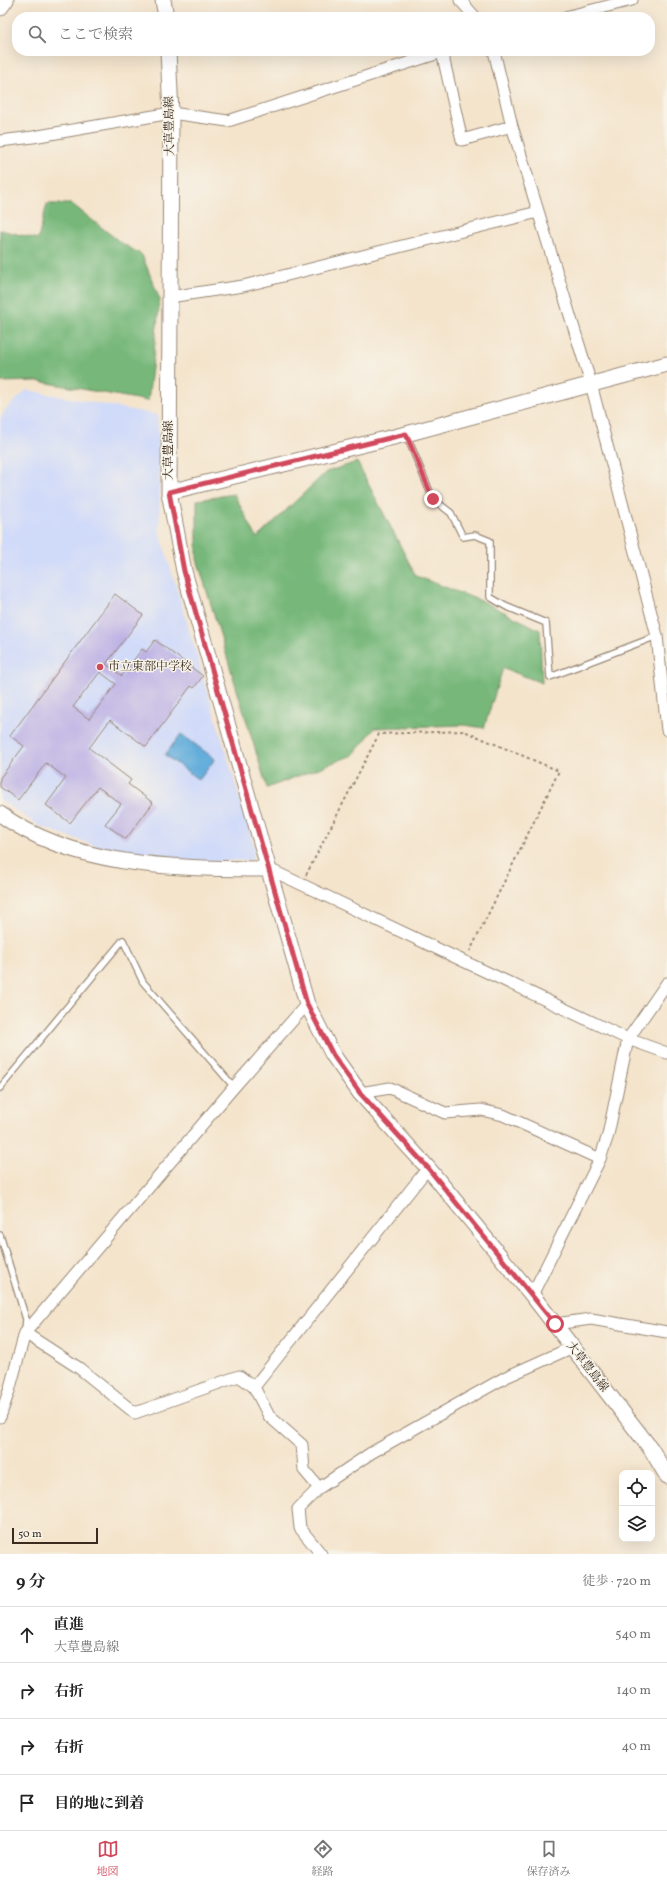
<!DOCTYPE html>
<html lang="ja">
<meta charset="utf-8">
<style>
:root{--surface:#fff;--page:#f6f6f6;--text:#222;--muted:#767676;--line:#e0e0e0;--accent:#d1495b}
body{margin:0;font-family:Vollkorn,"Noto Serif JP",serif;background:var(--page);color:var(--text)}
.controls{position:absolute;right:12px;bottom:12px;display:grid;overflow:hidden;border-radius:8px;box-shadow:0 4px 16px #0002}
.controls button{width:36px;height:36px;display:grid;place-items:center;padding:0;border:0;border-bottom:1px solid var(--line);background:var(--surface);color:var(--text);font:20px sans-serif}
.scale{position:absolute;left:12px;bottom:10px;width:86px;box-sizing:border-box;padding-left:4px;border:2px solid #3b2a1e;border-top:0;font-size:11px;line-height:14px;white-space:nowrap;color:#3b2a1e;-webkit-text-stroke:3px #f7f3e8;paint-order:stroke}
.stop{position:absolute;width:12px;height:12px;margin:-9px;border:3px solid #d1495b;border-radius:50%;background:#fff}
.stop.end{background:#d1495b;border-color:#fff;box-shadow:0 1px 4px #0008}
.list{margin:0;padding:0;list-style:none}
h2{display:flex;justify-content:space-between;align-items:center;height:52px;margin:0;padding:0 16px;font-size:17px}
h2 small{font-size:13px;font-weight:400;color:var(--muted)}
.list li{display:grid;grid-template-columns:26px 1fr auto;gap:12px;align-items:center;box-sizing:border-box;height:56px;padding:0 16px;border-top:1px solid var(--line)}
.list b{display:block;font-size:15px;white-space:nowrap}
.list p{margin:0;font-size:13px;white-space:nowrap;color:var(--muted)}
.list em{font-size:13px;font-style:normal;color:var(--muted)}
.icon{flex:none;width:22px;height:22px;fill:none;stroke:currentColor;stroke-width:2;stroke-linecap:round;stroke-linejoin:round}
.map{position:relative;flex:none;width:667px;height:1554px;overflow:hidden}
.search{position:absolute;background:var(--surface);box-shadow:0 4px 16px #0002;left:12px;right:12px;top:12px;height:44px;display:flex;align-items:center;gap:10px;box-sizing:border-box;padding:0 14px;border-radius:16px;color:var(--muted);font-size:15px}
.sheet{height:276px;background:var(--surface)}
nav{display:flex;justify-content:space-around;align-items:center;box-sizing:border-box;height:56px;border-top:1px solid var(--line);background:var(--surface);font-size:11px;color:var(--muted)}
nav a{display:grid;justify-items:center;gap:2px}
nav .on{color:var(--accent)}
.map>svg:first-child{display:block}
</style>
<div class="map">
<svg width="667" height="1554" viewBox="0 0 667 1554">
<rect width="100%" height="100%" fill="#f7f3e8"/>
<filter id="ink" filterUnits="userSpaceOnUse"><feTurbulence type="fractalNoise" baseFrequency=".025" numOctaves="2"/><feDisplacementMap in="SourceGraphic" scale="8" xChannelSelector="R" yChannelSelector="G"/><feConvolveMatrix kernelMatrix="1 2 1 2 8 2 1 2 1" color-interpolation-filters="sRGB"/></filter>
<filter id="wash" filterUnits="userSpaceOnUse"><feTurbulence type="fractalNoise" baseFrequency=".012" numOctaves="4" result="noise"/><feDisplacementMap in="SourceGraphic" scale="16" xChannelSelector="R" yChannelSelector="G"/><feGaussianBlur stdDeviation="0.9" result="paint"/><feColorMatrix in="noise" values="0 0 0 0 0 0 0 0 0 0 0 0 0 0 0 0 0 1.4 0 .05"/><feComposite in="paint" operator="in"/></filter>
<g filter="url(#wash)">
<rect width="100%" height="100%" fill="#f4e4cc"/>
<!-- built -->
<path fill="#d0daf9" d="M 27,390 L 158,415 L 160,533 L 255,849 L 252,860 L 190,862 L 110,851 L 39,826 L 0,800 L 0,419 L 6,409 Z"/>
<!-- forest -->
<path fill="#77b87a" stroke="#59714c" d="M 47,204 L 72,204 L 120,242 L 142,255 L 160,300 L 148,401 L 37,381 L 0,382 L 0,230 L 38,239 Z
M 357,462 L 416,576 L 484,602 L 540,630 L 542,683 L 503,668 L 484,728 L 464,725 L 375,728 L 353,755 L 267,788 L 197,559 L 197,500 L 234,494 L 257,538 L 326,472 Z"/>
<!-- water -->
<path fill="#63addb" stroke="#4f6c7c" d="M 181,734 L 215,759 L 199,780 L 165,755 Z"/>
<g id="blocks">
<!-- building -->
<path fill="#beb3e5" fill-rule="evenodd" d="M 115,594 L 143,615 L 106,664 L 122,676 L 142,649 L 146,652 L 155,640 L 203,676 L 194,688 L 191,686 L 146,747 L 110,720 L 89,748 L 131,780 L 128,784 L 153,803 L 126,839 L 105,824 L 121,804 L 98,787 L 70,823 L 46,805 L 66,778 L 46,763 L 18,800 L 0,787 L 0,778 L 24,746 L 10,736 ZM 100,672 L 116,684 L 89,719 L 73,707 Z"/>
</g>
</g>
<g filter="url(#ink)">
<use href="#blocks" fill-opacity="0" stroke="#988775" stroke-width="1"/>
<g fill="none" stroke-linecap="round" stroke-linejoin="round">
<defs>
<path id="lane" d="M 406,434 L 433,499 L 451,513 L 463,537 L 475,535 L 490,541 L 490,597 L 505,606 L 546,623 L 550,677 L 657,636
M 0,1088 L 123,940 L 143,982 L 234,1087
M 0,1235 L 26,1319 L 25,1331"/>
<path id="street" d="M 460,0 L 475,17
M 565,17 L 632,0
M 494,51 L 512,126 L 591,384 L 657,636 L 667,730
M 442,52 L 462,140 L 512,126
M 0,141 L 33,137 L 171,113 L 228,121 L 445,51
M 169,297 L 243,286 L 538,212
M 269,869 L 628,1039 L 667,1053
M 360,1093 L 390,1088 L 445,1113 L 481,1110 L 503,1115 L 600,1159
M 532,1295 L 600,1159 L 608,1135 L 628,1039 L 667,983
M 555,1324 L 591,1319 L 667,1332
M 25,1333 L 79,1368 L 135,1413 L 239,1376 L 254,1387 L 269,1416 L 302,1445 L 304,1470 L 319,1488
M 254,1387 L 428,1168
M 0,1417 L 9,1391 L 25,1333 L 234,1087 L 307,1004
M 321,1554 L 300,1528 L 298,1509 L 319,1488 L 371,1453 L 506,1377 L 573,1347"/>
<path id="secondary" d="M 163,0 L 166,17
M 0,8 L 6,0
M 168,51 L 171,113 L 169,492 L 184,571 L 307,1004 L 333,1055 L 360,1093 L 428,1168 L 532,1295 L 651,1449 L 667,1476
M 169,492 L 406,434 L 667,364
M 0,814 C 76,869 179,868 269,869"/>
</defs>
<!-- lane casing -->
<use href="#lane" stroke="#988775" stroke-width="8"/>
<!-- street casing -->
<use href="#street" stroke="#988775" stroke-width="13"/>
<!-- secondary casing -->
<use href="#secondary" stroke="#988775" stroke-width="17"/>
<!-- path -->
<path stroke="#988775" stroke-width="2" stroke-dasharray="3 3" stroke-linecap="butt" d="M 306,875 L 379,734 L 464,731 L 559,771 L 470,951"/>
<!-- lane -->
<use href="#lane" stroke="#fff" stroke-width="5.5"/>
<!-- street -->
<use href="#street" stroke="#fff" stroke-width="11"/>
<!-- secondary -->
<use href="#secondary" stroke="#fff" stroke-width="15"/>
</g>
</g>
<g fill="none" stroke-linecap="round" stroke-linejoin="round" filter="url(#ink)">
<!-- route -->
<path stroke="#d1495b" stroke-width="5" d="M 433,499 L 406,434 L 169,492 L 184,571 L 307,1004 L 333,1055 L 360,1093 L 428,1168 L 555,1324"/>
</g>
<!-- markers -->
<circle fill="#d1495b" stroke="#f7f3e8" stroke-width="1.5" cx="100" cy="667" r="4"/>
<g text-anchor="middle" dominant-baseline="central" stroke-width="3" stroke-linejoin="round" paint-order="stroke">
<!-- street labels -->
<g font-size="12" fill="#3b2a1e" stroke="#f7f3e8">
<text transform="translate(170 126) rotate(-91)">大草豊島線</text>
<text transform="translate(169 450) rotate(-90)">大草豊島線</text>
<text transform="translate(587 1367) rotate(52)">大草豊島線</text>
</g>
<!-- poi labels -->
<g font-size="12" fill="#3b2a1e" stroke="#f7f3e8" text-anchor="start">
<text x="108" y="667">市立東部中学校</text>
</g>
</g>
</svg>
<div class="controls">
<button><svg class="icon" aria-label="locate" viewBox="0 0 24 24"><circle cx="12" cy="12" r="6"/><path d="M12 2v4M12 18v4M2 12h4M18 12h4"/></svg></button>
<button><svg class="icon" aria-label="layers" viewBox="0 0 24 24"><path d="M12 4l9 5-9 5-9-5zM3 14l9 5 9-5"/></svg></button>
</div>
<div class="scale">50 m</div>
<div class="stop" style="left:555px;top:1324px"></div>
<div class="stop end" style="left:433px;top:499px"></div>
<div class="search"><svg class="icon" aria-label="search" viewBox="0 0 24 24"><circle cx="10" cy="10" r="6"/><path d="M15 15l6 6"/></svg>ここで検索</div>
</div>
<section class="sheet">
<h2>9 分<small>徒歩 · 720 m</small></h2>
<ul class="list">
<li><svg class="icon" aria-label="ahead" viewBox="0 0 24 24"><path d="M12 20V5M6 11l6-6 6 6"/></svg><div><b>直進</b><p>大草豊島線</p></div><em>540 m</em></li>
<li><svg class="icon" aria-label="right" viewBox="0 0 24 24"><path d="M7 20v-9h11M14 6l5 5-5 5"/></svg><div><b>右折</b></div><em>140 m</em></li>
<li><svg class="icon" aria-label="right" viewBox="0 0 24 24"><path d="M7 20v-9h11M14 6l5 5-5 5"/></svg><div><b>右折</b></div><em>40 m</em></li>
<li><svg class="icon" aria-label="arrive" viewBox="0 0 24 24"><path d="M6 21V4h12l-3 4 3 4H6"/></svg><div><b>目的地に到着</b></div></li>
</ul>
</section>
<nav>
<a class="on"><svg class="icon" aria-label="map" viewBox="0 0 24 24"><path d="M3 6l6-2 6 2 6-2v14l-6 2-6-2-6 2zM9 4v14M15 6v14"/></svg>地図</a>
<a><svg class="icon" aria-label="directions" viewBox="0 0 24 24"><path d="M12 3l9 9-9 9-9-9zM9 14v-3h6M13 9l2 2-2 2"/></svg>経路</a>
<a><svg class="icon" aria-label="saved" viewBox="0 0 24 24"><path d="M7 4h10v16l-5-4-5 4z"/></svg>保存済み</a>
</nav>
